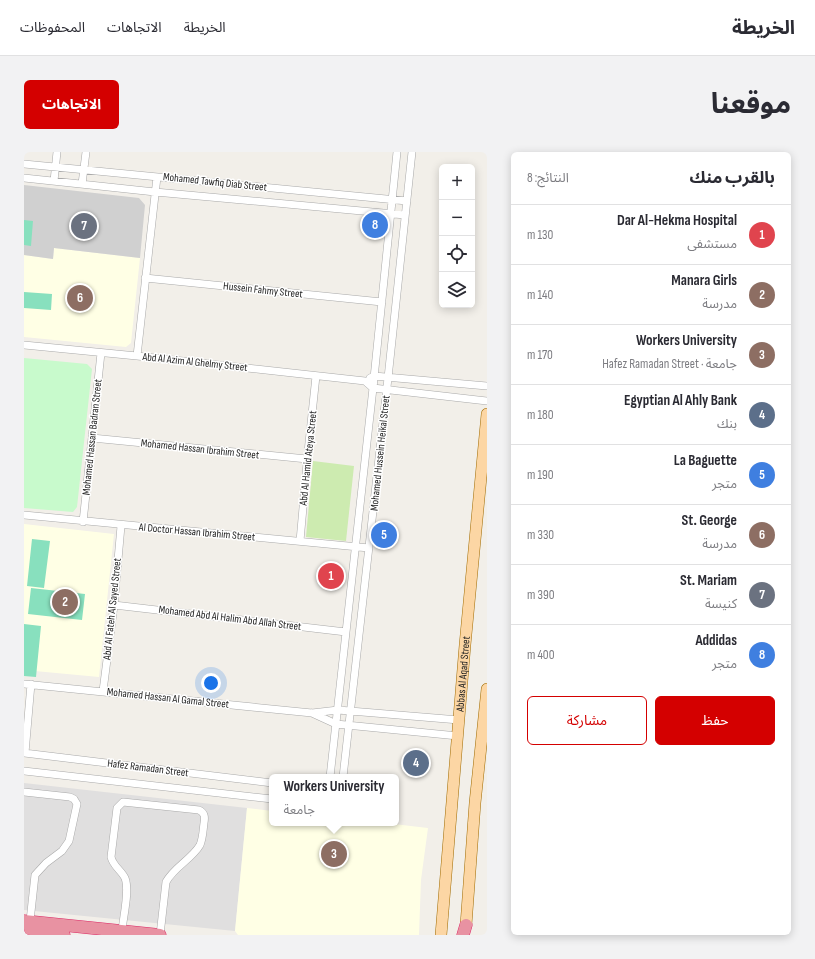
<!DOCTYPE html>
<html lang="ar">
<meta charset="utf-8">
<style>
:root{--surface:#fff;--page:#f2f2f3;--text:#2b2b33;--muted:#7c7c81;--line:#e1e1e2;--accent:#d40000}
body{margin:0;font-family:"Sofia Sans Condensed","Noto Sans Arabic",sans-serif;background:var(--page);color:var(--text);direction:rtl}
.controls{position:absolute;right:12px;top:12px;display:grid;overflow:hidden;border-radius:6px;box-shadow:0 2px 10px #0003}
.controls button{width:36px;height:36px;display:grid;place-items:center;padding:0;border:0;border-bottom:1px solid var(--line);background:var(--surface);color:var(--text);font:20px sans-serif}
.you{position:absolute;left:187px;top:531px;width:14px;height:14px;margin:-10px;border:3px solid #fff;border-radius:50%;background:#1a73e8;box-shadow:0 0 0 6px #1a73e833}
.badge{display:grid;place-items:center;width:26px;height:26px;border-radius:50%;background:var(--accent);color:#fff;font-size:13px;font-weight:700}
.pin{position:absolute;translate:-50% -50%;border:2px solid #fff;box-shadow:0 1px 4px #0006}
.popup{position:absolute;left:245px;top:622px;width:130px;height:52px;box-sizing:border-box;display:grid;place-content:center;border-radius:6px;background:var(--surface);filter:drop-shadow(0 1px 3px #0005);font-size:13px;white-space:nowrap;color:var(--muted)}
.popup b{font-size:15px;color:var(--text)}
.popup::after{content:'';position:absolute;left:50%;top:100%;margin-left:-8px;border:8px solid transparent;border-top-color:var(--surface)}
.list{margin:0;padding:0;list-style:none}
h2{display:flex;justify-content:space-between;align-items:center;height:52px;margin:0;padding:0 16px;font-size:17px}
h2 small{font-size:13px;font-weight:400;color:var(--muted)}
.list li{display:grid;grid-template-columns:26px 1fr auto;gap:12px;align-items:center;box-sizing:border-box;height:60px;padding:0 16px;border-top:1px solid var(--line)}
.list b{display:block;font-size:15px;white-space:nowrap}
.list p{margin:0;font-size:13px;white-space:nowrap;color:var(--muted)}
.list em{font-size:13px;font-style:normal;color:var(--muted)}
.actions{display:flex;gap:8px;padding:12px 16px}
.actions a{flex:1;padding:9px 0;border:1px solid var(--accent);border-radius:6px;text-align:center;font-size:14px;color:var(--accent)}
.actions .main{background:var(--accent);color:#fff}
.icon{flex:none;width:22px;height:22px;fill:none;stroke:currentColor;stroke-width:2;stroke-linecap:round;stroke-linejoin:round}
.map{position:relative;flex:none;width:463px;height:783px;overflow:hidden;direction:ltr;border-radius:6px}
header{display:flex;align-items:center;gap:24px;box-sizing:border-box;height:56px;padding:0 20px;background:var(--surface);border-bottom:1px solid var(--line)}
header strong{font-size:19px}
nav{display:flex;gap:22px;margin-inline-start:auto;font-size:14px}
.intro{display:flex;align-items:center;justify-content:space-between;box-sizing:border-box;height:96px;padding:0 24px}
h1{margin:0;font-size:28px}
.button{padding:10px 18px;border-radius:6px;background:var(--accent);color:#fff;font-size:14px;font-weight:700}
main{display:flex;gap:24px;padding:0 24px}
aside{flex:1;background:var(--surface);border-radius:6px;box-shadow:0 2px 10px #0003}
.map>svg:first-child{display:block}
</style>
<header>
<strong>الخريطة</strong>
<nav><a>الخريطة</a><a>الاتجاهات</a><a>المحفوظات</a></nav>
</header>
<div class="intro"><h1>موقعنا</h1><a class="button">الاتجاهات</a></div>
<main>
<aside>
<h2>بالقرب منك<small>النتائج: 8</small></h2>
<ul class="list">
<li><span class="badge" style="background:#e0444e">1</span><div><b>Dar Al-Hekma Hospital</b><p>مستشفى</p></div><em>130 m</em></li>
<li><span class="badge" style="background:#8d6e63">2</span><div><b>Manara Girls</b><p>مدرسة</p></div><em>140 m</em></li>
<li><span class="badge" style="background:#8d6e63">3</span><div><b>Workers University</b><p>جامعة · Hafez Ramadan Street</p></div><em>170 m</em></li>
<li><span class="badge" style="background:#5c6f8a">4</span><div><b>Egyptian Al Ahly Bank</b><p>بنك</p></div><em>180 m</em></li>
<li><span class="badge" style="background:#3f7fe0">5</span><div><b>La Baguette</b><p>متجر</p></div><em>190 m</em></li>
<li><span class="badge" style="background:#8d6e63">6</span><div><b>St. George</b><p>مدرسة</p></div><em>330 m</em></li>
<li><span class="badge" style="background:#6b7280">7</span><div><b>St. Mariam</b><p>كنيسة</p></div><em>390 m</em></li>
<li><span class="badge" style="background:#3f7fe0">8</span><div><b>Addidas</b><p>متجر</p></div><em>400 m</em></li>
</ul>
<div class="actions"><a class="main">حفظ</a><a>مشاركة</a></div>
</aside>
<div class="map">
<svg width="463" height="783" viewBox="0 0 463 783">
<rect width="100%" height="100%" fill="#f2efe9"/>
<!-- residential -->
<path fill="#e0dfdf" d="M 0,631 L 223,656 L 211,779 L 0,758 Z"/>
<!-- education -->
<path fill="#ffffe5" d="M 30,96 L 116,106 L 107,191 L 102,195 L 0,185 L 0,103 L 29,107 Z
M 0,372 L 90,382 L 75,525 L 0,518 Z
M 223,656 L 248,659 L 248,671 L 361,671 L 404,676 L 397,728 L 395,783 L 214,783 L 211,779 Z"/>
<!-- religious -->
<path fill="#d0d0d0" d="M 0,33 L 115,46 L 121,53 L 116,106 L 30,96 L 29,107 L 0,103 Z"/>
<!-- grass -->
<path fill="#cdebb0" d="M 289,309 L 330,314 L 322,389 L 282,385 Z"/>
<!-- park -->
<path fill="#c8facc" d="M 0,206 L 63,212 L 68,217 L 53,355 L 49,360 L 0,356 Z"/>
<!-- pitch -->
<path fill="#88e0be" d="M 0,68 L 9,69 L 7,94 L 0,93 Z
M 0,140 L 28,142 L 27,158 L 0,156 Z
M 8,387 L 26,389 L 20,436 L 3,434 Z
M 7,436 L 61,442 L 58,468 L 4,462 Z
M 0,472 L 17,474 L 12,525 L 0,524 Z"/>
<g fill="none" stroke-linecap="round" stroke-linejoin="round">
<defs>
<path id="street" d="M 0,12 L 383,49
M 0,26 L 131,40 L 381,63
M 30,29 L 33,0
M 58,32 L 62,0
M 121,126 L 358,150
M 0,193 L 113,204 L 341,229 L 349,236 L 463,249
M 113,204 L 133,25
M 346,226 L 350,224 L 463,234
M 68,286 L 283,307
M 0,363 L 345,396
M 59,370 L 77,201
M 276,389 L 284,300 L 292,224
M 90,453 L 322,480
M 0,532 L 288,561 L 314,558 L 435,568
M 79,539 L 90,453 L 97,374
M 288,561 L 312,572 L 434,584
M 0,601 L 248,631
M 1,601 L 7,532
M 0,619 L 248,647
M 306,625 L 349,236 L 373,0
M 319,625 L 364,226 L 388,0
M 0,640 L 46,645 L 50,647 L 53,652 L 45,689 L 38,699 L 22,711 L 11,723 L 6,769
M 98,779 C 99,765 106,739 101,726 C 97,718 89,714 87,705 L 93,656 L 99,650 L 175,658 C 181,661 181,665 180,671 C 179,678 179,686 176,693 C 168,707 150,715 142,730 L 136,783"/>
<g id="primary">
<path d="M 442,773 L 451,651 L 463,537"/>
<path id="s1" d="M 417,783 L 441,493 L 463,262"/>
</g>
<path id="highway" d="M 0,769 L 136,783
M 0,779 L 40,783
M 439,783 L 442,773"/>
</defs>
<!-- street casing -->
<use href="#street" stroke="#a9a9a9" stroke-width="8"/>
<!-- primary casing -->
<use href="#primary" stroke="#a06b00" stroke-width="12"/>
<!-- highway casing -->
<use href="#highway" stroke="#dc2a67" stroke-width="13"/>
<!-- street -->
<use href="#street" stroke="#fff" stroke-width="7"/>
<!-- primary -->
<use href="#primary" stroke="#fcd6a4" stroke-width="11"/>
<!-- highway -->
<use href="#highway" stroke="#e892a2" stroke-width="12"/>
</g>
<g text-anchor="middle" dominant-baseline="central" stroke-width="3" stroke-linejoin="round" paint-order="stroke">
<!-- street labels -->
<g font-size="11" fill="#222" stroke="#fff">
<text transform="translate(191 30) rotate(6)">Mohamed Tawfiq Diab Street</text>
<text transform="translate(239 138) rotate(6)">Hussein Fahmy Street</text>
<text transform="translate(171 210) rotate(6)">Abd Al Azim Al Ghelmy Street</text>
<text transform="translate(68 285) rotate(-84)">Mohamed Hassan Badran Street</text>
<text transform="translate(176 297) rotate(6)">Mohamed Hassan Ibrahim Street</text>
<text transform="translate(356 301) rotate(-84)">Mohamed Hussein Heikal Street</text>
<text transform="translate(284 306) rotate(-84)">Abd Al Hamid Ateya Street</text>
<text transform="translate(173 380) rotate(5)">Al Doctor Hassan Ibrahim Street</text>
<text transform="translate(88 457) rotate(-84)">Abd Al Fateh Al Sayed Street</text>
<text transform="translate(206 466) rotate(7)">Mohamed Abd Al Halim Abd Allah Street</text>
<text stroke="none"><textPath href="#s1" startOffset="262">Abbas Al Aqad Street</textPath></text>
<text transform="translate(144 546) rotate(6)">Mohamed Hassan Al Gamal Street</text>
<text transform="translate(124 616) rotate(7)">Hafez Ramadan Street</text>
</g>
</g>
</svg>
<div class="controls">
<button>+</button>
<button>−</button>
<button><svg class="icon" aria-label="locate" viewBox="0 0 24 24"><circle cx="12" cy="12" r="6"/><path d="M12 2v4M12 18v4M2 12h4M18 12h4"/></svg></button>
<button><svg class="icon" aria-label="layers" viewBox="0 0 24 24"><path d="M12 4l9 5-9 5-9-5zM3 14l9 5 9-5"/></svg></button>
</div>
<div class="you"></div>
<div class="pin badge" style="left:307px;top:424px;background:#e0444e">1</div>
<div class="pin badge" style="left:41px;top:450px;background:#8d6e63">2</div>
<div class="pin badge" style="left:310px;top:702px;background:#8d6e63">3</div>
<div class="popup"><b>Workers University</b>جامعة</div>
<div class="pin badge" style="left:392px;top:611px;background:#5c6f8a">4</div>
<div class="pin badge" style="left:360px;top:383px;background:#3f7fe0">5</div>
<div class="pin badge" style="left:56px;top:146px;background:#8d6e63">6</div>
<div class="pin badge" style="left:60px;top:74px;background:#6b7280">7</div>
<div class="pin badge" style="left:351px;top:73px;background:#3f7fe0">8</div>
</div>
</main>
